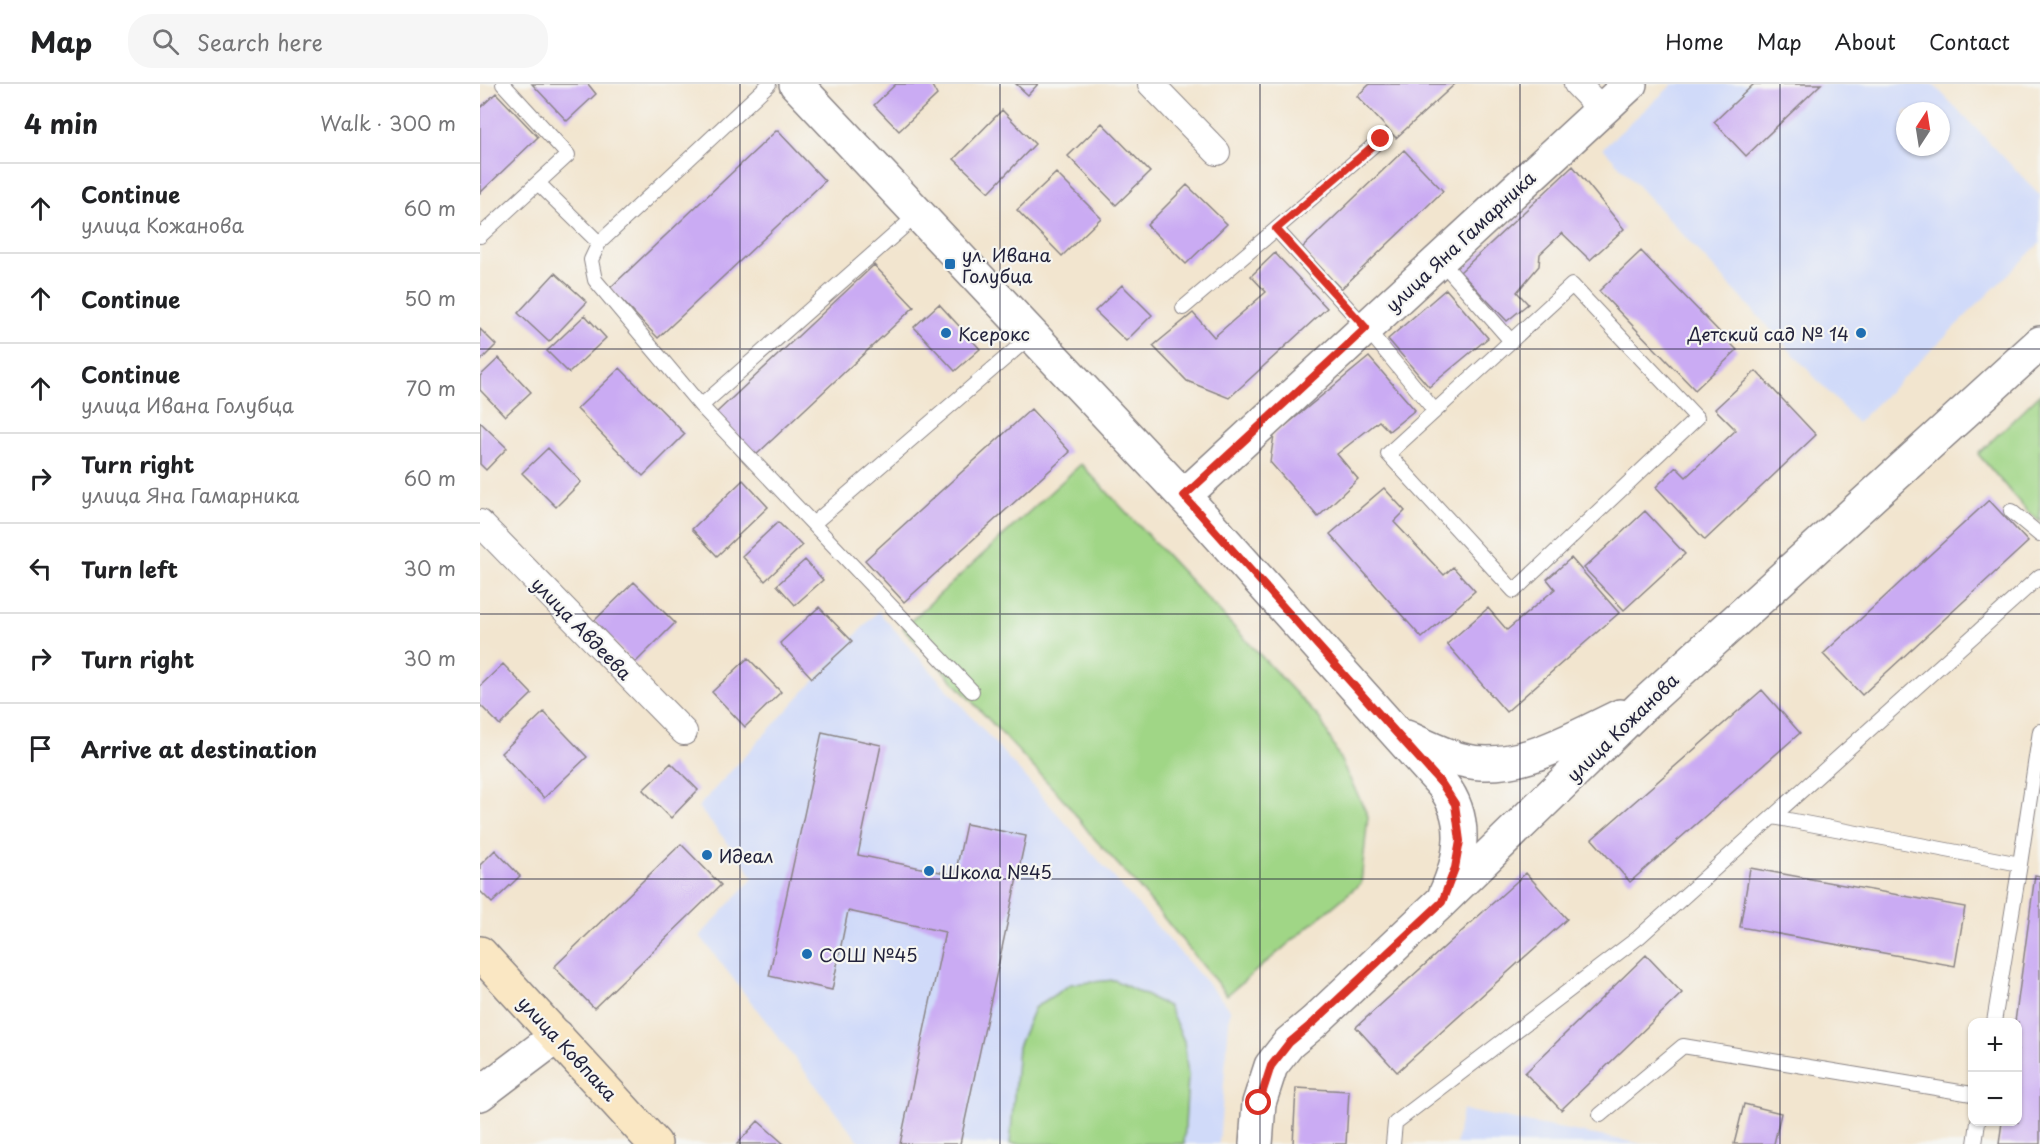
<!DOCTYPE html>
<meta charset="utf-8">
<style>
:root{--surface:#fff;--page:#f6f6f6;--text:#202124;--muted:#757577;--line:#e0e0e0}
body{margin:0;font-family:"Playpen Sans",sans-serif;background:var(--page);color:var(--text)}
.controls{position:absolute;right:18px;bottom:18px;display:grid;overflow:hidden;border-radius:12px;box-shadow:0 2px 4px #0004}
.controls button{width:54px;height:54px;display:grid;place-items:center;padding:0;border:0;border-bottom:2px solid var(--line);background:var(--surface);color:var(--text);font:30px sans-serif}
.compass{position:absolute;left:1416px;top:18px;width:54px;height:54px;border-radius:50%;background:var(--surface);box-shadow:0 2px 4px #0004;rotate:12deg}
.stop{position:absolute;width:18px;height:18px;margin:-14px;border:4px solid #d93025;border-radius:50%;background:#fff}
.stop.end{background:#d93025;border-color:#fff;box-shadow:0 2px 6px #0008}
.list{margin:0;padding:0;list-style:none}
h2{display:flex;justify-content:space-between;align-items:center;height:78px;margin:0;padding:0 24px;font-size:26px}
h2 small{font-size:20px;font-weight:400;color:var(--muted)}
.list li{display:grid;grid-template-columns:39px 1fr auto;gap:18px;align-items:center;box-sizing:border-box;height:90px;padding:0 24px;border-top:2px solid var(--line)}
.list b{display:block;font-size:22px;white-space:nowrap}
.list p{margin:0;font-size:20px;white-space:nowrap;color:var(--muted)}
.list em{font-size:20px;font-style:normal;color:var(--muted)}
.icon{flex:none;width:33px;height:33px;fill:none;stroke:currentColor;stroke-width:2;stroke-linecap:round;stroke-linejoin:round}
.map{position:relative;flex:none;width:1560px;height:1060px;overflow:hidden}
header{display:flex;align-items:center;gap:36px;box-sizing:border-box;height:84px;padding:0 30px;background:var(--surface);border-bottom:2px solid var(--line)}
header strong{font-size:28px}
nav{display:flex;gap:33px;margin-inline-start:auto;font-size:21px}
.search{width:420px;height:54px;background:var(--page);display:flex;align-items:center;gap:15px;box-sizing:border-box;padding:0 21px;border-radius:24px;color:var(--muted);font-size:22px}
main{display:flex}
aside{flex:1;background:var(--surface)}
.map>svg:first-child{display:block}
</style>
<header>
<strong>Map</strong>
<div class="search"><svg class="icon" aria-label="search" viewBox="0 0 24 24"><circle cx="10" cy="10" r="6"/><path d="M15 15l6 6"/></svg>Search here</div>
<nav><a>Home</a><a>Map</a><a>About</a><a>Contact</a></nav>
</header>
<main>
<aside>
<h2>4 min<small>Walk · 300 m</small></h2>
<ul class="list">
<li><svg class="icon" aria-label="ahead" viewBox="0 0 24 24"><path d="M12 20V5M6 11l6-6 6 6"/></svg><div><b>Continue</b><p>улица Кожанова</p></div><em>60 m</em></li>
<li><svg class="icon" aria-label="ahead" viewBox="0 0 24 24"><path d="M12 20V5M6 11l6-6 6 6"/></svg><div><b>Continue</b></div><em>50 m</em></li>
<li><svg class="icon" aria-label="ahead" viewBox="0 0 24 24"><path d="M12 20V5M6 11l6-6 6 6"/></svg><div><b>Continue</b><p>улица Ивана Голубца</p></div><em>70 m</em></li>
<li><svg class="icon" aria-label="right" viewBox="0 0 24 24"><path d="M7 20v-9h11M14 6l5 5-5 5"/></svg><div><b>Turn right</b><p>улица Яна Гамарника</p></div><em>60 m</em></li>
<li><svg class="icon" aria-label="left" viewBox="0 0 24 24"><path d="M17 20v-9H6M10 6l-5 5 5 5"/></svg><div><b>Turn left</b></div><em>30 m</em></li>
<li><svg class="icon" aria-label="right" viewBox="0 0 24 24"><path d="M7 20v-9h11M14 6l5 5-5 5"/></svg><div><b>Turn right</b></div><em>30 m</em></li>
<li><svg class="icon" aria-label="arrive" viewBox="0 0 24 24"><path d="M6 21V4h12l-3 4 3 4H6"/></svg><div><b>Arrive at destination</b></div></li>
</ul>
</aside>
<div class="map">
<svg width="1560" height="1060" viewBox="0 0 1560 1060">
<rect width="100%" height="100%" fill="#f6f6f2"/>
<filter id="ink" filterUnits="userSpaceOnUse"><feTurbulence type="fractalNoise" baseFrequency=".0167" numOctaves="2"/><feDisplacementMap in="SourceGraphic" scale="12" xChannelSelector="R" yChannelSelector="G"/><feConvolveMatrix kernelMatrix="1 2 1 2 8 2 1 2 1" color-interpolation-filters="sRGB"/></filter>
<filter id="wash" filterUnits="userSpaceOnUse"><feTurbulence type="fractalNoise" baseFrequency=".008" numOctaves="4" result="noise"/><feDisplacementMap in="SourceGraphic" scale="24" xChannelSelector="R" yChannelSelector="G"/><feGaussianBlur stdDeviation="1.35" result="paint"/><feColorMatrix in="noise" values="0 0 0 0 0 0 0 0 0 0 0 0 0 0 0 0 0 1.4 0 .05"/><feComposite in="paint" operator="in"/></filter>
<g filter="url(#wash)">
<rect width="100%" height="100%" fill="#f2e5cf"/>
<!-- built -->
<path fill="#d0daf9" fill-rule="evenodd" d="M 1193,0 L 1453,0 L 1560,111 L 1560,159 L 1377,339 L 1123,64 ZM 1425,27 L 1461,27 L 1461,63 L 1425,63 Z
M 398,527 L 750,925 L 739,1060 L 381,1060 L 220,852 L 273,794 L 265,780 L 218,723 Z
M 982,1026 L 1163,1060 L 976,1060 Z"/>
<!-- green -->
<path fill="#a0d686" stroke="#617c60" stroke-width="1.5" d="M 1560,310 L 1560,438 L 1547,427 L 1498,370 Z
M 601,380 L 841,636 L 888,732 L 881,799 L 747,911 L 656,800 L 611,751 L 585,717 L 423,544 Z
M 634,896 L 688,922 L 704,957 L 708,992 L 704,1060 L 530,1060 L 538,963 L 554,924 L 591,900 Z"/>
<g id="blocks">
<!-- building -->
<path fill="#caabf3" d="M 52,0 L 108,0 L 116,10 L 87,37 Z
M 416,0 L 451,0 L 457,11 L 419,47 L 394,21 Z
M 536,0 L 558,0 L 548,11 Z
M 890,0 L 975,0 L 916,54 L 877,12 Z
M 1274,0 L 1341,0 L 1266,72 L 1234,38 Z
M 16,9 L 58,53 L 0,109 L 0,24 Z
M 522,26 L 555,60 L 509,108 L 474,75 Z
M 622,39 L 670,88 L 636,121 L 588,72 Z
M 297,46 L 345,97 L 178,254 L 130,204 Z
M 924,66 L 963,107 L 861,205 L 822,164 Z
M 1093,82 L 1144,145 L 1110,176 L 1082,149 L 1060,170 L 1059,182 L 1037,208 L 1048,220 L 1027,237 L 980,188 Z
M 576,89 L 621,134 L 582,172 L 537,126 Z
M 707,101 L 747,140 L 706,180 L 667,141 Z
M 1161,167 L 1257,266 L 1215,306 L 1119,207 Z
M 795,169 L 847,224 L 749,314 L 707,297 L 673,262 L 713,229 L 734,253 L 786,208 L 771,192 Z
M 394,181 L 434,223 L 276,371 L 236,329 Z
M 75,189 L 107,218 L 69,258 L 38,229 Z
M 642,201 L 672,231 L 646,257 L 615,227 Z
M 966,205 L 1008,254 L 949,303 L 908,255 Z
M 459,220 L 500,265 L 475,287 L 434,243 Z
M 105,231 L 126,254 L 89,289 L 67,267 Z
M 0,245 L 16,261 L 0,277 Z
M 889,273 L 935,326 L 909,347 L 899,337 L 857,370 L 878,395 L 838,433 L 790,378 L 794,351 Z
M 19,274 L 51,308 L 25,332 L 0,306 L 0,292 Z
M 140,284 L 205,350 L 163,392 L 97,325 Z
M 1276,287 L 1336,351 L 1225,456 L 1176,403 L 1196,383 L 1206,393 L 1256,346 L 1235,325 Z
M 551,325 L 590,368 L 424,518 L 385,476 Z
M 0,338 L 27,364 L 6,386 L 0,380 Z
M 68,364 L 101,398 L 76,423 L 42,389 Z
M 263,396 L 288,423 L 237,472 L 212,445 Z
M 904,404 L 925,427 L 914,438 L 964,491 L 973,483 L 995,507 L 942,554 L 850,450 Z
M 1509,416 L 1548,458 L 1382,611 L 1343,570 Z
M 1165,427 L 1205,470 L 1144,526 L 1104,484 Z
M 298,438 L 322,462 L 285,497 L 262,472 Z
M 1091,474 L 1139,529 L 1026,628 L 967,560 L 1008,524 L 1027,546 L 1075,505 L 1067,495 Z
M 325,476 L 343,496 L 315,521 L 297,501 Z
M 154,498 L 195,539 L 155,579 L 114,537 Z
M 339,523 L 372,557 L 332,594 L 300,559 Z
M 268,574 L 301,608 L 265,643 L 232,608 Z
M 23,580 L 52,610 L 20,641 L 0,621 L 0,602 Z
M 1282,606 L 1320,649 L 1150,798 L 1112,755 Z
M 64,628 L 107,673 L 64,714 L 21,669 Z
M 342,648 L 401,661 L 378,771 L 475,791 L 486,740 L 546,752 L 480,1060 L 420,1060 L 465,848 L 368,827 L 352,906 L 289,892 Z
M 191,679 L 218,706 L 191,734 L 163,706 Z
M 201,760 L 241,801 L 114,924 L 74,883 Z
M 15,766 L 40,792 L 12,819 L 0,807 L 0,781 Z
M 1270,784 L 1485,823 L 1475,882 L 1260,843 Z
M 1046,789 L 1087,835 L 917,988 L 876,943 Z
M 1555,791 L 1560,792 L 1560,1060 L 1519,1060 L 1522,1038 L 1538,1038 L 1538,938 L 1535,938 Z
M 1166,871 L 1202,909 L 1081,1026 L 1045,989 Z
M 816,1004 L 869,1007 L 866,1060 L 813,1060 Z
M 1264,1020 L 1301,1029 L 1294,1060 L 1254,1060 Z
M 278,1037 L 304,1060 L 257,1060 Z"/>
</g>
</g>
<g filter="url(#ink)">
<use href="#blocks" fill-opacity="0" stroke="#8a8485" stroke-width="1.5"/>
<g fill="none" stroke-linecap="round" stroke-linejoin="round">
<defs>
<path id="service" d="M 289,0 L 119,159 L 111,176 L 115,196 L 221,322 L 333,440 L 552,251
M 58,99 L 119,159
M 796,145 L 901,55
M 0,152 L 88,71 L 23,0
M 960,176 L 1031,257
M 703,224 L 796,145 L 886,244 L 955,327 L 908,370 L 1034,507 L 1217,334 L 1092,201 L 955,327
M 221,322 L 438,130
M 1531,427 L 1560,451
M 333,440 L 492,607
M 1293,733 L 1540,780 L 1560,647
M 1514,938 L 1540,780
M 1120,1031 L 1203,962 L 1492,1010
M 913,1060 L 915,1039 L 1159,853 L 1560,492
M 1495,1060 L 1498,1038"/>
<path id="minor" d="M 671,0 L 737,68
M 1097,0 L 1122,26
M 0,439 L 204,648"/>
<path id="tertiary" d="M 316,0 L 711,420 L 962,700 C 989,735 982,773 965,811
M 704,412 L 1150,0
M 926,653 C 945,662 963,671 982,676 C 1036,690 1093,654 1140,632
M 0,1010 L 77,952
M 776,1060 L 779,1019 L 791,982 L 809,959 L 834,938 L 961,818 L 1161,623 L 1560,259"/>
<path id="secondary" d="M 0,869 L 175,1060"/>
</defs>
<!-- service casing -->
<use href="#service" stroke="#8a8485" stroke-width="16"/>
<!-- minor casing -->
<use href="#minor" stroke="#8a8485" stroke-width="28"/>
<!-- tertiary casing -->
<use href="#tertiary" stroke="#8a8485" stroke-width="36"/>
<!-- secondary casing -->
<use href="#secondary" stroke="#8a8485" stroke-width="36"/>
<!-- service -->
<use href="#service" stroke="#fff" stroke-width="14"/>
<!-- minor -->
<use href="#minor" stroke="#fff" stroke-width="26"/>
<!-- tertiary -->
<use href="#tertiary" stroke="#fff" stroke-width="33"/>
<!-- secondary -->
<use href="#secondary" stroke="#fae7c3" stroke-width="33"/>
</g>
</g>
<g fill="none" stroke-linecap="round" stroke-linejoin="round" filter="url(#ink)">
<!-- route -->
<path stroke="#d93025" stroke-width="8" d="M 779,1019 L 791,982 L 809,959 L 834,938 L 962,818 L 975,784 L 980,757 L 975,720 L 962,700 L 704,412 L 886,244 L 796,145 L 901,55"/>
</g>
<!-- grid -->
<path fill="none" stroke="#22223b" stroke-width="1.5" stroke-opacity="0.55" d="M 260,0 L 260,1060M 520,0 L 520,1060M 780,0 L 780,1060M 1040,0 L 1040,1060M 1300,0 L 1300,1060M 0,265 L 1560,265M 0,530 L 1560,530M 0,795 L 1560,795"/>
<!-- markers -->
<g fill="#1f6fb2" stroke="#f6f6f2" stroke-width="2">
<rect x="464" y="174" width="12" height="12" rx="3"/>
<circle cx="466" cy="249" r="6"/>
<circle cx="1381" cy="249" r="6"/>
<circle cx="227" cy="771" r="6"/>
<circle cx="449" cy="787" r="6"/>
<circle cx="327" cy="870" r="6"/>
</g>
<g text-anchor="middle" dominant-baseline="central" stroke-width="4.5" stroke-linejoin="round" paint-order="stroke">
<!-- street labels -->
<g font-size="18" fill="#22223b" stroke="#f6f6f2">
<text transform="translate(980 157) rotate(-43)">улица Яна Гамарника</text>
<text transform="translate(102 544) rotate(46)">улица Авдеева</text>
<text transform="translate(1142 643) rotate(-44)">улица Кожанова</text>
<text transform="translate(88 964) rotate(47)">улица Ковпака</text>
</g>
<!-- poi labels -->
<g font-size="18" fill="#22223b" stroke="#f6f6f2" text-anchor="start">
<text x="482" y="170">ул. Ивана<tspan x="482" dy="21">Голубца</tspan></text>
<text x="478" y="249">Ксерокс</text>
<text x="1369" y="249" text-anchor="end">Детский сад № 14</text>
<text x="239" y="771">Идеал</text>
<text x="461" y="787">Школа №45</text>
<text x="339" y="870">СОШ №45</text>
</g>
</g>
</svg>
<div class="controls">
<button>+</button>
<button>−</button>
</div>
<svg class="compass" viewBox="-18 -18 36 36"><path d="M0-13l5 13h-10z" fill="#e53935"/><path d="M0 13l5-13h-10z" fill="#757577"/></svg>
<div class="stop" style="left:779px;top:1019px"></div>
<div class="stop end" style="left:901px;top:55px"></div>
</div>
</main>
